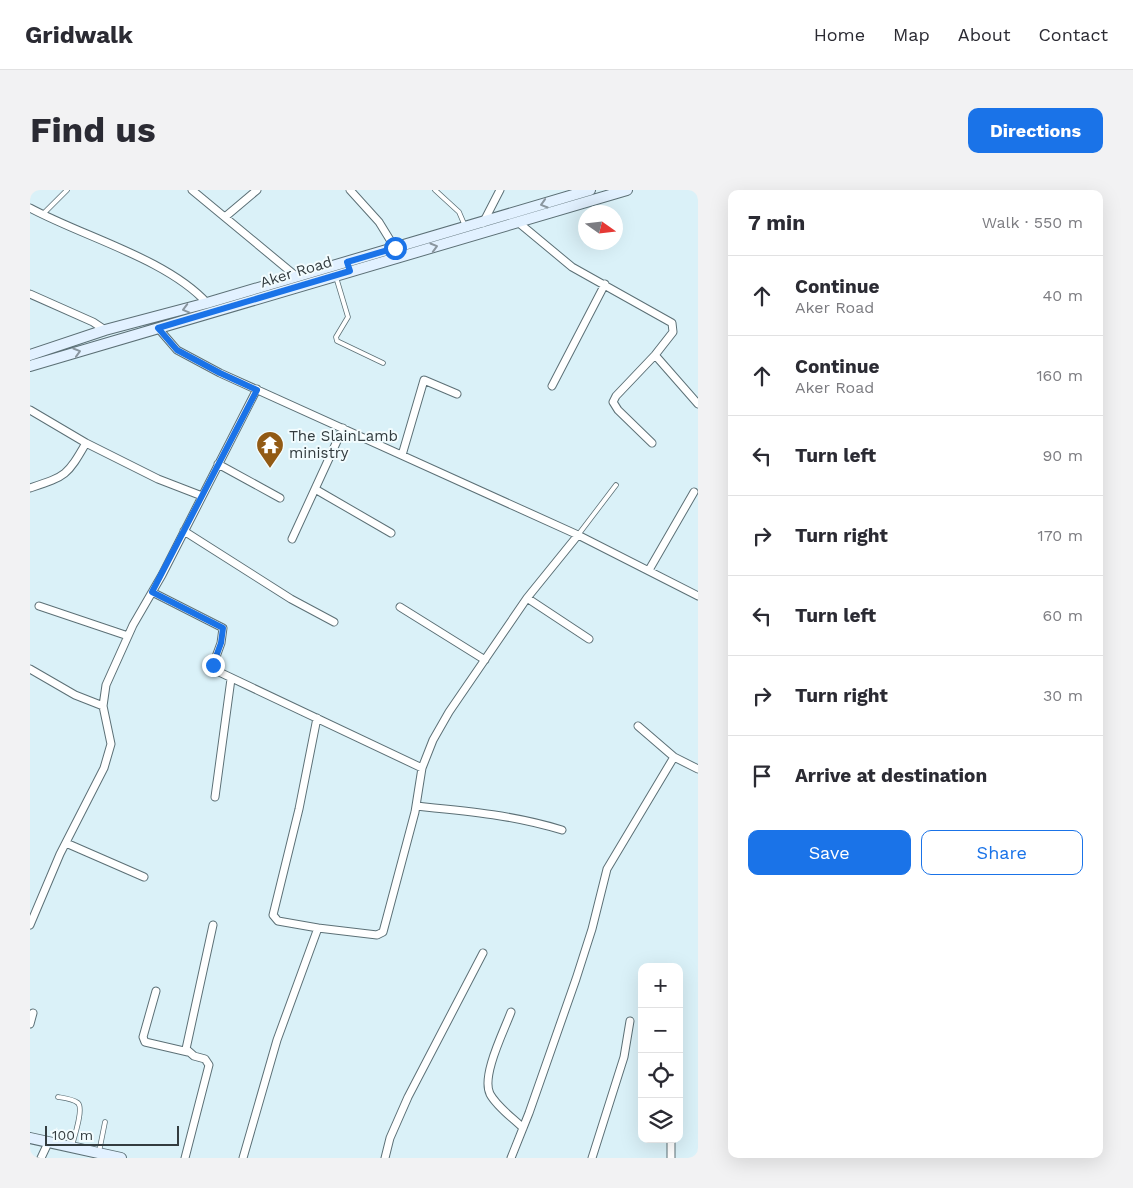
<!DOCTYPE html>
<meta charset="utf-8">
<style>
:root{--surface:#fff;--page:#f2f2f3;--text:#2b2b33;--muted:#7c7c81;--line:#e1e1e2;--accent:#1a73e8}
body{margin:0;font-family:"Work Sans",sans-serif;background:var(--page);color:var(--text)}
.controls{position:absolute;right:15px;bottom:15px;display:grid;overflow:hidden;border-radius:10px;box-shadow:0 5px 20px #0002}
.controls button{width:45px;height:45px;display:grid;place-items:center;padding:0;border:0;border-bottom:1px solid var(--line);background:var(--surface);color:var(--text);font:25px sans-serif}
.compass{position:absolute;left:548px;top:15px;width:45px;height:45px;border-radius:50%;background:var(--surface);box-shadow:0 5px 20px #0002;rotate:104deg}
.scale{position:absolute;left:15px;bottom:12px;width:134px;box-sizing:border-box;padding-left:5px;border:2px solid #333c3f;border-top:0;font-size:14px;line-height:18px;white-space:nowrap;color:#333c3f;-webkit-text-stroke:4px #f2fcfe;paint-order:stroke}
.stop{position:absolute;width:15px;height:15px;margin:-11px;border:4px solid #1a73e8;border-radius:50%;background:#fff}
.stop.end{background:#1a73e8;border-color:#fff;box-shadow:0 1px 5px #0008}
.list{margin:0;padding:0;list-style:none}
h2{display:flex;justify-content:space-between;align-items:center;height:65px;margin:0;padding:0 20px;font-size:21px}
h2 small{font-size:16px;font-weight:400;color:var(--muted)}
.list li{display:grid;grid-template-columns:32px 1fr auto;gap:15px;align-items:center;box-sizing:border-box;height:80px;padding:0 20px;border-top:1px solid var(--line)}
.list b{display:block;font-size:19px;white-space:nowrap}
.list p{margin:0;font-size:16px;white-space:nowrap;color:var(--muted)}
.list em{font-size:16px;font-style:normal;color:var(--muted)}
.actions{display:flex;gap:10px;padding:15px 20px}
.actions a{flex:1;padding:11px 0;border:1px solid var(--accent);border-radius:10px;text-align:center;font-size:18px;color:var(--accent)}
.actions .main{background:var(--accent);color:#fff}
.icon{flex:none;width:28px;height:28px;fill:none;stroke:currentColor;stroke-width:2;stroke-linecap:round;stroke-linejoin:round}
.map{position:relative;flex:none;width:668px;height:968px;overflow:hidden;border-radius:10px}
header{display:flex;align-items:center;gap:30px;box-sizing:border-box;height:70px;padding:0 25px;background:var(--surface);border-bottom:1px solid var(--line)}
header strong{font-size:24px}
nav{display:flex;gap:28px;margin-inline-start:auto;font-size:18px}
.intro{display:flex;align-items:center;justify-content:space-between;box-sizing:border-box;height:120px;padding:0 30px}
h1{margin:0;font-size:35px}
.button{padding:12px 22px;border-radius:10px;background:var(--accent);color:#fff;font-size:18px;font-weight:700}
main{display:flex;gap:30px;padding:0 30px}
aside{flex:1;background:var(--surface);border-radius:10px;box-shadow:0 5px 20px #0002}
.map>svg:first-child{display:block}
</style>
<header>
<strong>Gridwalk</strong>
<nav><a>Home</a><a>Map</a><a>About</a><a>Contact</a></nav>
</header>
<div class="intro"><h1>Find us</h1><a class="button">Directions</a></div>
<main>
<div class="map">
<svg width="668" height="968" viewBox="0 0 668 968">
<rect width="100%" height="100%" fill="#daf1f8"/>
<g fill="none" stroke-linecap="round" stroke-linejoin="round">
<defs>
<path id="lane" d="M 405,0 L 429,22 L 435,36
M 13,24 L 37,0
M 306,87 L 318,127 L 306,147 L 307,151 L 353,173
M 548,345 L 586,295
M 28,907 C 34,908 43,909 48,913 C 54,919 44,947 42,956
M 69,962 L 75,932"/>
<path id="street" d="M 162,0 L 267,87
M 320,0 L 349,32 L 365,58
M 0,18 C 54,47 137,69 177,113
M 195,27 L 227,0
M 453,33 L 470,0
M 489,33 L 542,77 L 642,133 L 643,142 L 625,165 L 586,206 L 583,212 L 588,220 L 622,253
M 0,104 L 63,132 L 75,140
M 128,138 L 147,160 L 190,183 L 548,345 L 668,406
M 625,165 L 668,214
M 522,196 L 575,94
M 0,220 L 56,253 L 128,289 L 172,306
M 372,265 L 394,190 L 427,204
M 188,274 L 250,308
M 0,298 C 36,286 37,286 56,253
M 285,299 L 361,343
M 154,341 L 261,409 L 304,432
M 262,349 L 313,238
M 619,380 L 664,302
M 122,402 L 193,438 L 191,453 L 183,475 L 187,481 L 392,578
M 497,408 L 559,449
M 9,416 L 98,446
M 370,417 L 455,470
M 0,479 L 45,505 L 73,516
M 287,528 L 269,619 L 243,725 L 248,731 L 288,738
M 608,536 L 644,567 L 668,579
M 185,607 L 201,489
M 386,616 C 437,621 483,625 532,640
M 36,653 L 114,687
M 0,735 L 30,664 L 74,578 L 81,554 L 73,516 L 76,495 L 103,435 L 132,385 L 227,199
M 126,801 L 113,847 L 115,852 L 158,862
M 481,822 C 474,841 451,886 460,904 C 467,917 483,928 493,938
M 0,834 L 3,823
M 11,968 L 18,953
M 155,968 L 179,875 L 175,869 L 164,866 L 156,859 L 183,735
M 213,968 L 247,850 L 288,738 L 347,745 L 353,742 L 385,622 L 392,578 L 403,550 L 419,522 L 497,408 L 548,345
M 355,968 L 360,948 L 378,907 L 453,763
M 481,968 L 499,923 L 546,789 L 562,739 L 577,679 L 644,567
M 562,968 L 594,867 L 600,831
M 641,968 L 641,949"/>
<path id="secondary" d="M 0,165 L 75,140 L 177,113 L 560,0
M 0,176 L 597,0
M 0,948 L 91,968"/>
</defs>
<!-- lane casing -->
<use href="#lane" stroke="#5c7076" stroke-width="5.5"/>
<!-- street casing -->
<use href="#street" stroke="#5c7076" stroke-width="9"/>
<!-- secondary casing -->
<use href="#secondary" stroke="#5c7076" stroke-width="12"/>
<!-- lane -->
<use href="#lane" stroke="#fff" stroke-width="4"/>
<!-- street -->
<use href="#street" stroke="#fff" stroke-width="7"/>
<!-- secondary -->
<use href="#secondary" stroke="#e2f1ff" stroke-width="10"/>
</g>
<!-- one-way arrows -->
<defs><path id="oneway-chevron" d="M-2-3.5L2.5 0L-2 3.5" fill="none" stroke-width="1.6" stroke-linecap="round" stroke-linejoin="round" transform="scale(1.25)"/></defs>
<g stroke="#8a969f">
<use href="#oneway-chevron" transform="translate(514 14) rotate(163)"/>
<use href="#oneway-chevron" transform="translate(404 57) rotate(-16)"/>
<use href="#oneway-chevron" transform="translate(156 119) rotate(165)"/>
<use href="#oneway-chevron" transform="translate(47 162) rotate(-17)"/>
</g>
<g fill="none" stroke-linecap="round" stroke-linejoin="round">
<!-- route -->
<path stroke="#1a73e8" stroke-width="6" d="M 183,475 L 191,453 L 193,438 L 122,402 L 227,200 L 190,183 L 147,160 L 128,138 L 320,81 L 317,72 L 365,58"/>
</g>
<!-- icons -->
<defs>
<symbol id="temple-pin" viewBox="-11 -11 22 30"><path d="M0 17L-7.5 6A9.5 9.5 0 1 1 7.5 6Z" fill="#925a14" stroke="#f2fcfe"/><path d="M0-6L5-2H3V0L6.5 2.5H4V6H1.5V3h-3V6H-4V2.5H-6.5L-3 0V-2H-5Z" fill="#fff"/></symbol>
</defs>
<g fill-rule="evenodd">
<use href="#temple-pin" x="224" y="239" width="32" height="43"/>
</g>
<g text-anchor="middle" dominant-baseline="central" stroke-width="4" stroke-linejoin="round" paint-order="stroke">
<!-- street labels -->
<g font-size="15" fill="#333c3f" stroke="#f2fcfe">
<text transform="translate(266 82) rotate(-17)">Aker Road</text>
</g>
<!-- poi labels -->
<g font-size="15" fill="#333c3f" stroke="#f2fcfe" text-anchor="start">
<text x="259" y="246">The SlainLamb<tspan x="259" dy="17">ministry</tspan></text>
</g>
</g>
</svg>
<div class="controls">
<button>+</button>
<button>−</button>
<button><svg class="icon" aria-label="locate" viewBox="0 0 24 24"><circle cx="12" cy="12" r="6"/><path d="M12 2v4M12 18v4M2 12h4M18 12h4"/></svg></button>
<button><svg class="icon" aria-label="layers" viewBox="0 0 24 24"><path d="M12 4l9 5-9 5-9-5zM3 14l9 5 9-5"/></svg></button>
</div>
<svg class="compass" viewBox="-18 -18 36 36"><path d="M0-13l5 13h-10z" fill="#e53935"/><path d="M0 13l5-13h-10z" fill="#7c7c81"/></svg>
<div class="scale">100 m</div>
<div class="stop" style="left:365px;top:58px"></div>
<div class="stop end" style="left:183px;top:475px"></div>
</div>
<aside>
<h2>7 min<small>Walk · 550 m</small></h2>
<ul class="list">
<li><svg class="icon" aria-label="ahead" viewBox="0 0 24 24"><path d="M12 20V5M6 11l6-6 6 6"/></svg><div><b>Continue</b><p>Aker Road</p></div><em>40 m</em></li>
<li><svg class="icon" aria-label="ahead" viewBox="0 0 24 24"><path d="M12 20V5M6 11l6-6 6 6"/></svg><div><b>Continue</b><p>Aker Road</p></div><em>160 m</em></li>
<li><svg class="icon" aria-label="left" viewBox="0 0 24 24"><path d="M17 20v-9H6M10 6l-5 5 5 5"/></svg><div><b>Turn left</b></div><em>90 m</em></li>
<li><svg class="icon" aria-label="right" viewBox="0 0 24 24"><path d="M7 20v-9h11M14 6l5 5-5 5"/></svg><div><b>Turn right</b></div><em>170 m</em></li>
<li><svg class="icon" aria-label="left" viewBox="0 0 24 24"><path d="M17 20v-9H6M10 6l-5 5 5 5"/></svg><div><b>Turn left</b></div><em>60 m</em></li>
<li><svg class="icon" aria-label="right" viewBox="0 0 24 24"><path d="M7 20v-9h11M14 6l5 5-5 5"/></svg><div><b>Turn right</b></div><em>30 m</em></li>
<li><svg class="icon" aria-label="arrive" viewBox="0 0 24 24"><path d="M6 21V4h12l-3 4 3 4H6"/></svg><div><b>Arrive at destination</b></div></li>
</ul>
<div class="actions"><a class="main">Save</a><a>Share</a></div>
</aside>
</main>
